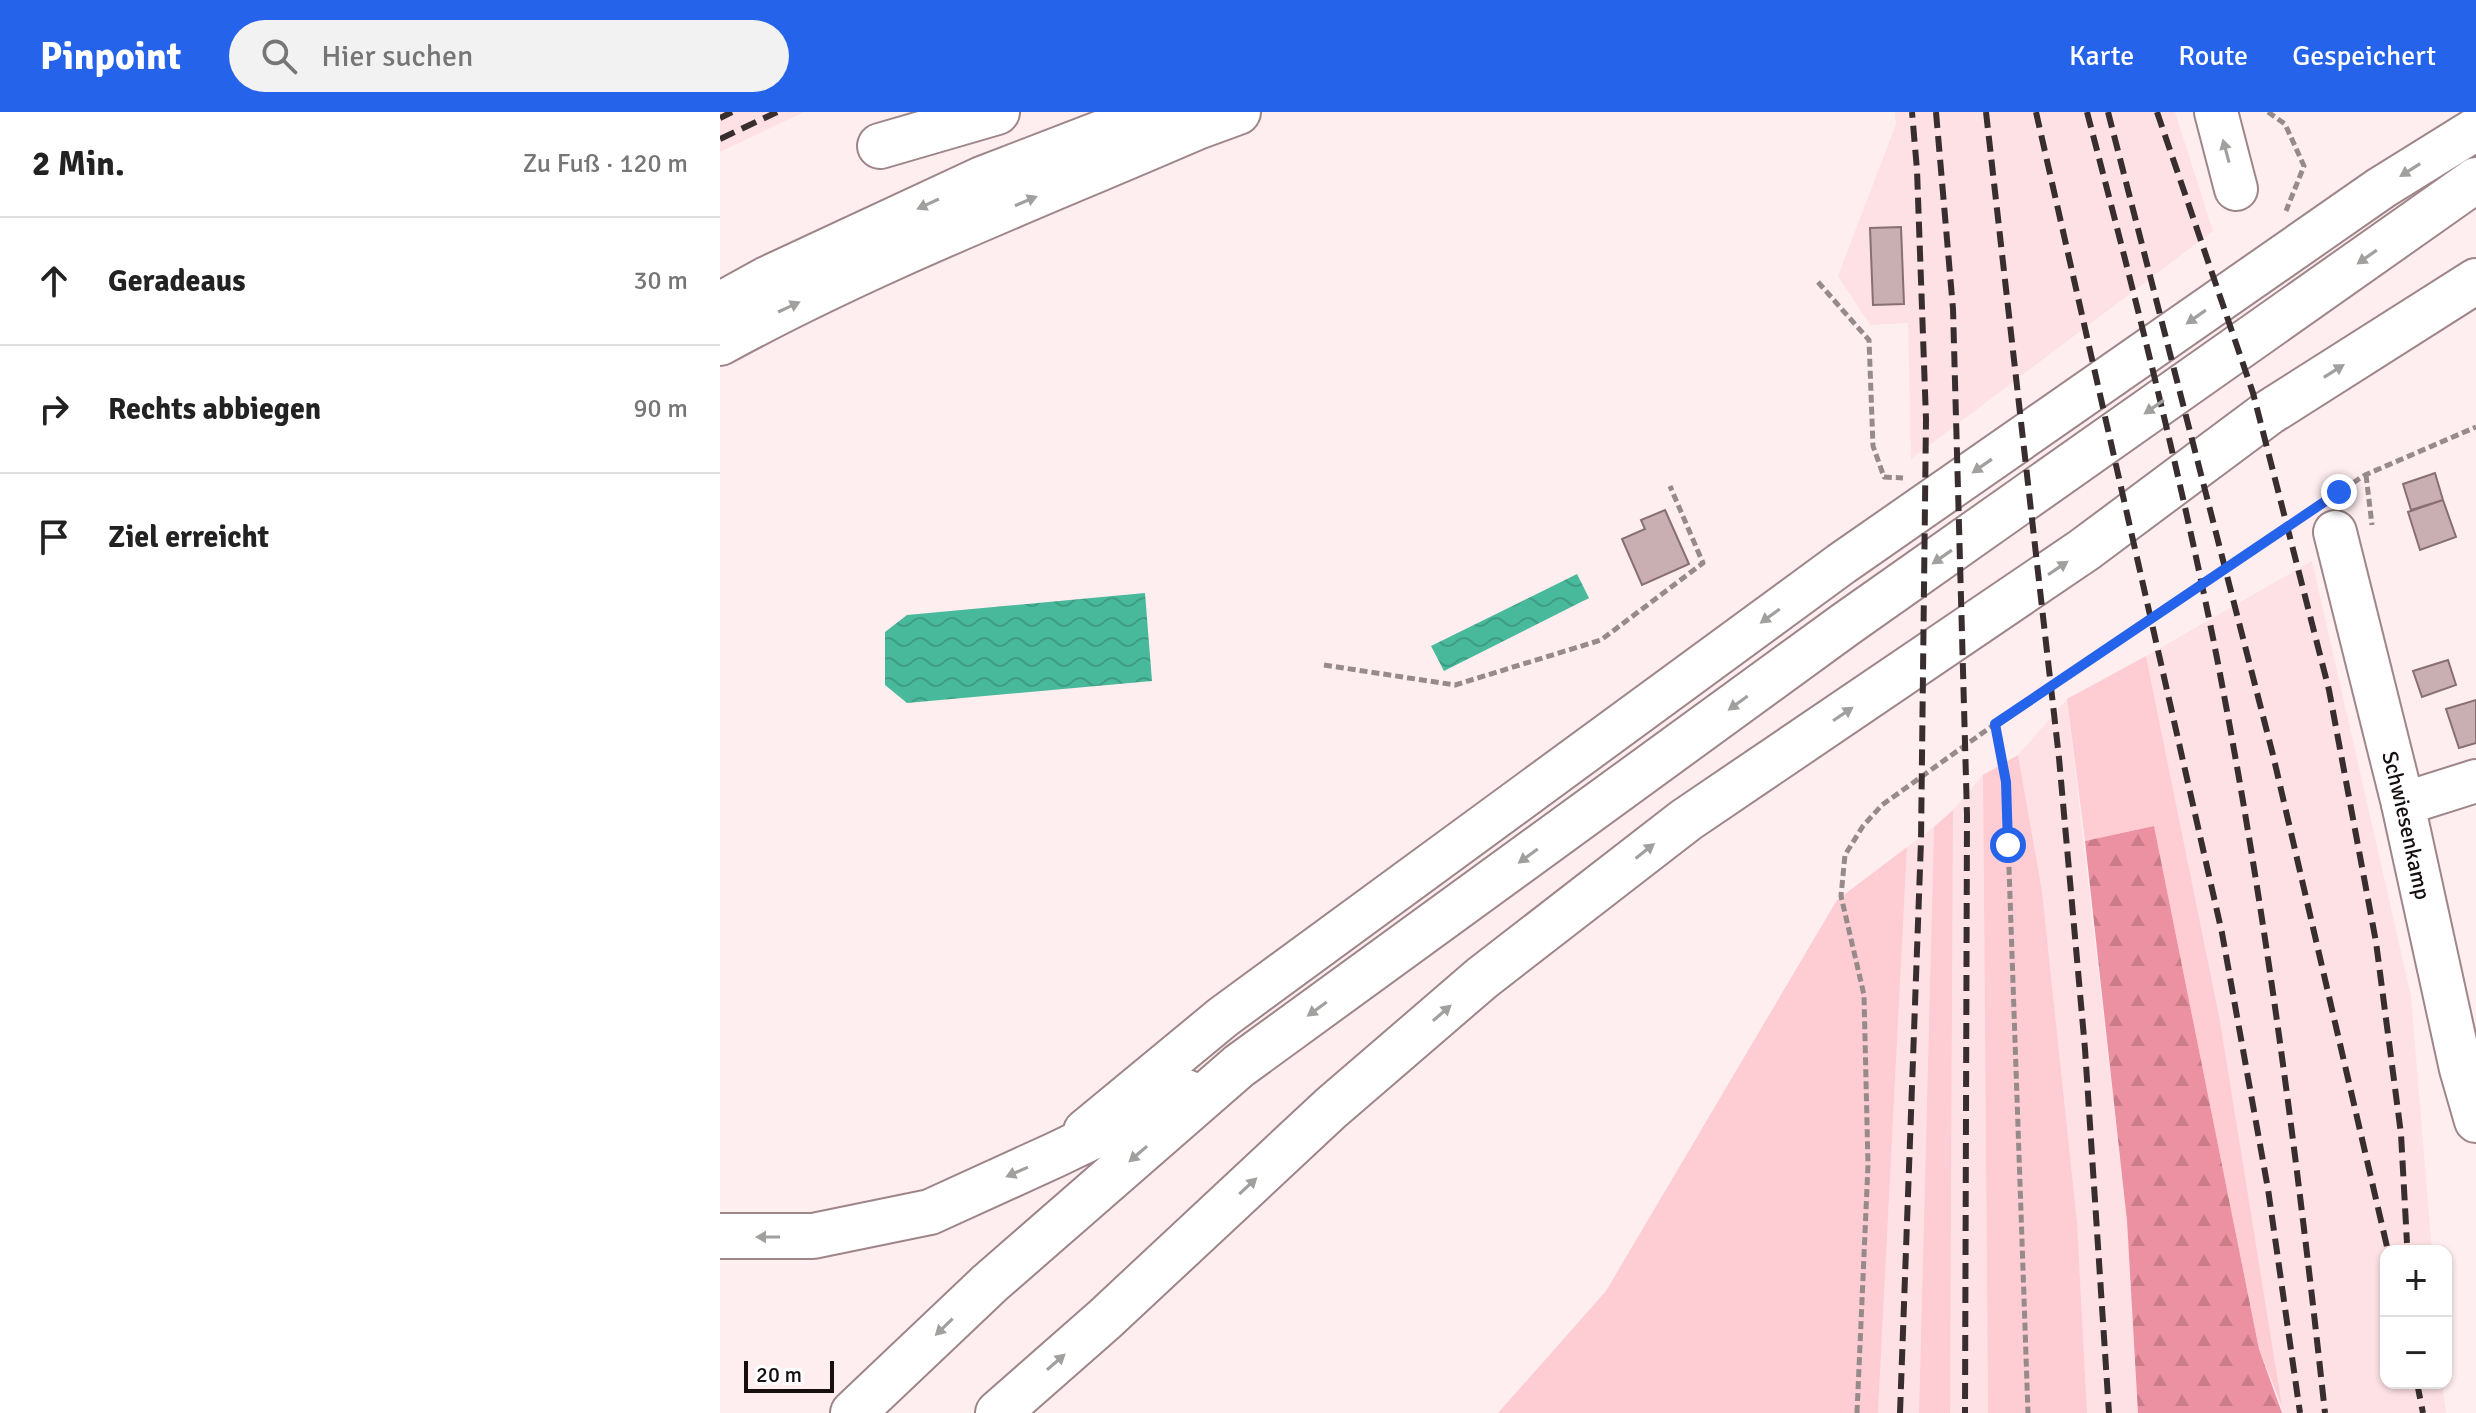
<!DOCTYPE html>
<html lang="de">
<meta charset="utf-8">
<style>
:root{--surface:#fff;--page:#f2f2f2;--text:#222;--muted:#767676;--line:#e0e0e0;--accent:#2563eb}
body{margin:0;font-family:Signika,sans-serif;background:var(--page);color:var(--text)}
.controls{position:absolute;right:24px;bottom:24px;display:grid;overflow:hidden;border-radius:16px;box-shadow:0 2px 6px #0004}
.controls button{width:72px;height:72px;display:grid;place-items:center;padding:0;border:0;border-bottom:2px solid var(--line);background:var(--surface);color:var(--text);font:40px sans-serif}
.scale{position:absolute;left:24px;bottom:20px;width:90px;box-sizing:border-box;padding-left:8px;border:4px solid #170e0f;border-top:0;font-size:22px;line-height:28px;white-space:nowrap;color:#170e0f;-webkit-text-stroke:6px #fff;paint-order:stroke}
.stop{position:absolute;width:24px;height:24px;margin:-18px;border:6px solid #2563eb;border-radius:50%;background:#fff}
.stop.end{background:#2563eb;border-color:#fff;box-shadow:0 2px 8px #0008}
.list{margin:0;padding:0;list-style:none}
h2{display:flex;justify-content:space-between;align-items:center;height:104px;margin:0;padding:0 32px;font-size:34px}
h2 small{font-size:26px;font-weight:400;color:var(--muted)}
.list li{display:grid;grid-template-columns:52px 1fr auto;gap:24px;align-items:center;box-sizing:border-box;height:128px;padding:0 32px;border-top:2px solid var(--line)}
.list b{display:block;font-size:30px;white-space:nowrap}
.list em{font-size:26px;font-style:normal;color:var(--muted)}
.icon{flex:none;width:44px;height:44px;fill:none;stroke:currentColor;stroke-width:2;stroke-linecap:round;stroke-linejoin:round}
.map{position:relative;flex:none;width:1756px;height:1301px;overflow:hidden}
header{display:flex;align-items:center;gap:48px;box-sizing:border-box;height:112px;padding:0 40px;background:var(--accent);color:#fff}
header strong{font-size:38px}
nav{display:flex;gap:44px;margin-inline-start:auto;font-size:28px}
.search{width:560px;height:72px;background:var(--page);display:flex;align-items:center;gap:20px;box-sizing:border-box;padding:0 28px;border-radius:44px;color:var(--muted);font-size:30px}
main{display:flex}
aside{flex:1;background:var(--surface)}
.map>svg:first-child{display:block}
</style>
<header>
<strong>Pinpoint</strong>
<div class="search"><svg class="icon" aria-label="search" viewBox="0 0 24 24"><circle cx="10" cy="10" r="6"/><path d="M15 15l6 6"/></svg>Hier suchen</div>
<nav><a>Karte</a><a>Route</a><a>Gespeichert</a></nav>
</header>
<main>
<aside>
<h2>2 Min.<small>Zu Fuß · 120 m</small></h2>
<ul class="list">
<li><svg class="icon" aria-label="ahead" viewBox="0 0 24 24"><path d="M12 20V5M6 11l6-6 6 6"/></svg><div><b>Geradeaus</b></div><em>30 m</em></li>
<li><svg class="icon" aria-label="right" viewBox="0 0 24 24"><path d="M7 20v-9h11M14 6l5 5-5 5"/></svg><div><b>Rechts abbiegen</b></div><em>90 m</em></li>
<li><svg class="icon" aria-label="arrive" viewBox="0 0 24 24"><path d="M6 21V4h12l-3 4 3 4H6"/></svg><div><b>Ziel erreicht</b></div></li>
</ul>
</aside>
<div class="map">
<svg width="1756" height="1301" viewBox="0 0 1756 1301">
<defs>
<pattern id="forest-firs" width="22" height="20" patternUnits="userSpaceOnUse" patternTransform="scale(2)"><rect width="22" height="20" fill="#ec91a1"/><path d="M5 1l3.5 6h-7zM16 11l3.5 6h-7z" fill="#ca7c89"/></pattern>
<pattern id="water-waves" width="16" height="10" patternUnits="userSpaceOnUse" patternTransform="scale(2)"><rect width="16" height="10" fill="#48b99b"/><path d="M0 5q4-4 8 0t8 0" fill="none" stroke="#3e9e84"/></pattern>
</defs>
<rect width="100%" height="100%" fill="#ffeef0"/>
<!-- built -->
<path fill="#fee1e4" d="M 0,0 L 84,0 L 0,40 Z
M 1175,0 L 1455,0 L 1493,119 L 1191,347 L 1188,211 L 1150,213 L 1118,164 L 1176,12 Z
M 1592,449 L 1691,884 L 1712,1139 L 1666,1139 L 1666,1271 L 1722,1271 L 1726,1301 L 1562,1301 L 1500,909 L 1426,544 Z
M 1347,587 L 1407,1109 L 1418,1301 L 1367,1301 L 1357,1110 L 1322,779 L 1298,643 Z
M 1263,663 L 1268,1301 L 1230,1301 L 1233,698 Z
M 1214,715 L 1199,1301 L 1158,1301 L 1187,735 Z"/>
<!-- grass -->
<path fill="#feccd3" d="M 1426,544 L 1500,909 L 1562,1295 L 1539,1237 L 1434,714 L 1365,729 L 1347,587 Z
M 1298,643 L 1322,779 L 1357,1110 L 1367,1301 L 1268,1301 L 1263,663 Z
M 1233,698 L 1230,1301 L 1199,1301 L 1214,715 Z
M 1187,735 L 1158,1301 L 778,1301 L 886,1179 L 1117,788 Z"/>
<!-- forest -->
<path fill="url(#forest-firs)" d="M 1434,714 L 1539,1237 L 1562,1301 L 1418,1301 L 1407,1109 L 1365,729 Z"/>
<!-- water -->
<path fill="url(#water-waves)" d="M 857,462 L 869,486 L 724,559 L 711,534 Z
M 425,481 L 432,569 L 187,591 L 165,573 L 165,520 L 187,503 Z"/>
<!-- building -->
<path fill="#c9aeb2" stroke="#876f72" stroke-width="2" d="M 1181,115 L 1184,192 L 1153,193 L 1150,116 Z
M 1715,361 L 1723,388 L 1691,398 L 1683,372 Z
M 1723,388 L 1736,425 L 1700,438 L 1688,400 Z
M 945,398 L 969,452 L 922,473 L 902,427 L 925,417 L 921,408 Z
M 1728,548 L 1736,573 L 1702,585 L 1693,559 Z
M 1756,588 L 1756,631 L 1739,636 L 1726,597 Z"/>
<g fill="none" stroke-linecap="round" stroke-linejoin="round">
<defs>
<g id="minor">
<path d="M 1496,0 L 1516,77"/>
<path id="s1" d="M 1615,420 L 1683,692 L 1741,957 L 1756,1009"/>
<path d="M 1683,692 L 1756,669"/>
<path d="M 365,1019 L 503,905 L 1121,452 L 1661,76 L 1756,17"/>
</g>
<path id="highway" d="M 160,34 L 277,0
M 0,193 L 47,167 L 262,67 L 436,0
M 0,231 C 151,148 318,84 477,15 L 518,0
M 0,1124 L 93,1124 L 210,1100 L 335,1043 L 466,980
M 133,1301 L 270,1171 L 519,954 L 1126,512 L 1756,68
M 278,1301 L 385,1207 L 611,996 L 762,866 L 966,708 L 1364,438 L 1548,301 L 1756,169"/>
</defs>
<!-- minor casing -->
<use href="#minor" stroke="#9e8588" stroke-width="46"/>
<!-- highway casing -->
<use href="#highway" stroke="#9e8588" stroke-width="48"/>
<!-- path -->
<path stroke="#978a8b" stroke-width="5" stroke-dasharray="8 4" stroke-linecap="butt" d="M 1548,0 L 1565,12 L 1584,54 L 1566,99
M 1098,170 L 1149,228 L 1153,334 L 1164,365 L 1183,366
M 1646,363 L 1652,413
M 1613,384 L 1645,363 L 1756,315
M 604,553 L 735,573 L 881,528 L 983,451 L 950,374
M 1275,612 L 1286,670 L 1308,1301
M 1137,1301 L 1148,1053 L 1144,883 L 1121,784 L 1125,743 L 1143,714 L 1162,693 L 1275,612 L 1582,405"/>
<!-- minor -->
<use href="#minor" stroke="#fff" stroke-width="42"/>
<!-- highway -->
<use href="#highway" stroke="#fff" stroke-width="44"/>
<!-- rail -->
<path stroke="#382e2f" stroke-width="6" stroke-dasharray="16 8" stroke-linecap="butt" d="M 1216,0 L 1233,197 L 1247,703 L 1245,1301
M 1266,0 L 1339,646 L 1365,937 L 1389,1301
M 1316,0 L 1502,821 L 1548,1077 L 1580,1301
M 1367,0 C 1413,176 1458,352 1494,531 C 1544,785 1577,1043 1605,1301
M 1388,0 L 1553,643 L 1668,1139
M 1437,0 L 1533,281 L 1609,578 L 1656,830 L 1681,1022 L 1687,1131
M 0,6 L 12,0
M 0,27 L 57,0
M 1697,1271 L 1703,1301
M 1180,1301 L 1201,729 L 1206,307 L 1197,58 L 1192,0"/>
</g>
<!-- one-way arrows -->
<defs><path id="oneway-solid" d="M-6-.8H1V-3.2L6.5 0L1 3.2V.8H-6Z" transform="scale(2)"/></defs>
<g fill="#a29f9f">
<use href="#oneway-solid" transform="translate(1506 39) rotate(-105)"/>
<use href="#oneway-solid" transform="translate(1690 58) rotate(148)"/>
<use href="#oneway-solid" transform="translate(306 89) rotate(-23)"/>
<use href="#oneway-solid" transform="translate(208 92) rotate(155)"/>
<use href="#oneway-solid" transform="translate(1647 145) rotate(145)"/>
<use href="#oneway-solid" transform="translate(69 195) rotate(-25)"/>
<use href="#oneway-solid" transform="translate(1476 205) rotate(145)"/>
<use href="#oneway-solid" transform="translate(1614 259) rotate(-32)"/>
<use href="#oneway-solid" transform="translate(1434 295) rotate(145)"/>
<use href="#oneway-solid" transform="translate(1262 354) rotate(145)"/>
<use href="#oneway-solid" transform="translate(1222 445) rotate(145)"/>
<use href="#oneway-solid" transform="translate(1338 456) rotate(-34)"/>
<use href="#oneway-solid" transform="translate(1050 504) rotate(144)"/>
<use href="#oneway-solid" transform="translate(1018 591) rotate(144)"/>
<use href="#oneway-solid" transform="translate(1123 602) rotate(-34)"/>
<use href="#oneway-solid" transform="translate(925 739) rotate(-38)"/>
<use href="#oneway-solid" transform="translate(808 744) rotate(144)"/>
<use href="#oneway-solid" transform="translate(597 897) rotate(144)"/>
<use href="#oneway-solid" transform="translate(722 901) rotate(-41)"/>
<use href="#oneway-solid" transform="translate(418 1042) rotate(139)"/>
<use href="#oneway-solid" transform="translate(297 1060) rotate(156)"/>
<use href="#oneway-solid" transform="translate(528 1074) rotate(-43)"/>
<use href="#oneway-solid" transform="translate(48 1125) rotate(-180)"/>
<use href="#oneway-solid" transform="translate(224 1215) rotate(136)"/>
<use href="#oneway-solid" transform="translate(336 1250) rotate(-41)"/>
</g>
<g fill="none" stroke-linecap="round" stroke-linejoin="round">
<!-- route -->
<path stroke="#2563eb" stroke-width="10" d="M 1288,733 L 1286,670 L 1275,612 L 1619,380"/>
</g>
<g text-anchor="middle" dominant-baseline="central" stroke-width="7" stroke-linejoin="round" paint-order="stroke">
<!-- street labels -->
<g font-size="22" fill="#170e0f" stroke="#fff">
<text stroke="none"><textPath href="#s1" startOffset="302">Schwiesenkamp</textPath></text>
</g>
</g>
</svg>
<div class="controls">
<button>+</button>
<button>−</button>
</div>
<div class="scale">20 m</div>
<div class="stop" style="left:1288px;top:733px"></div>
<div class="stop end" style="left:1619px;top:380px"></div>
</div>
</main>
